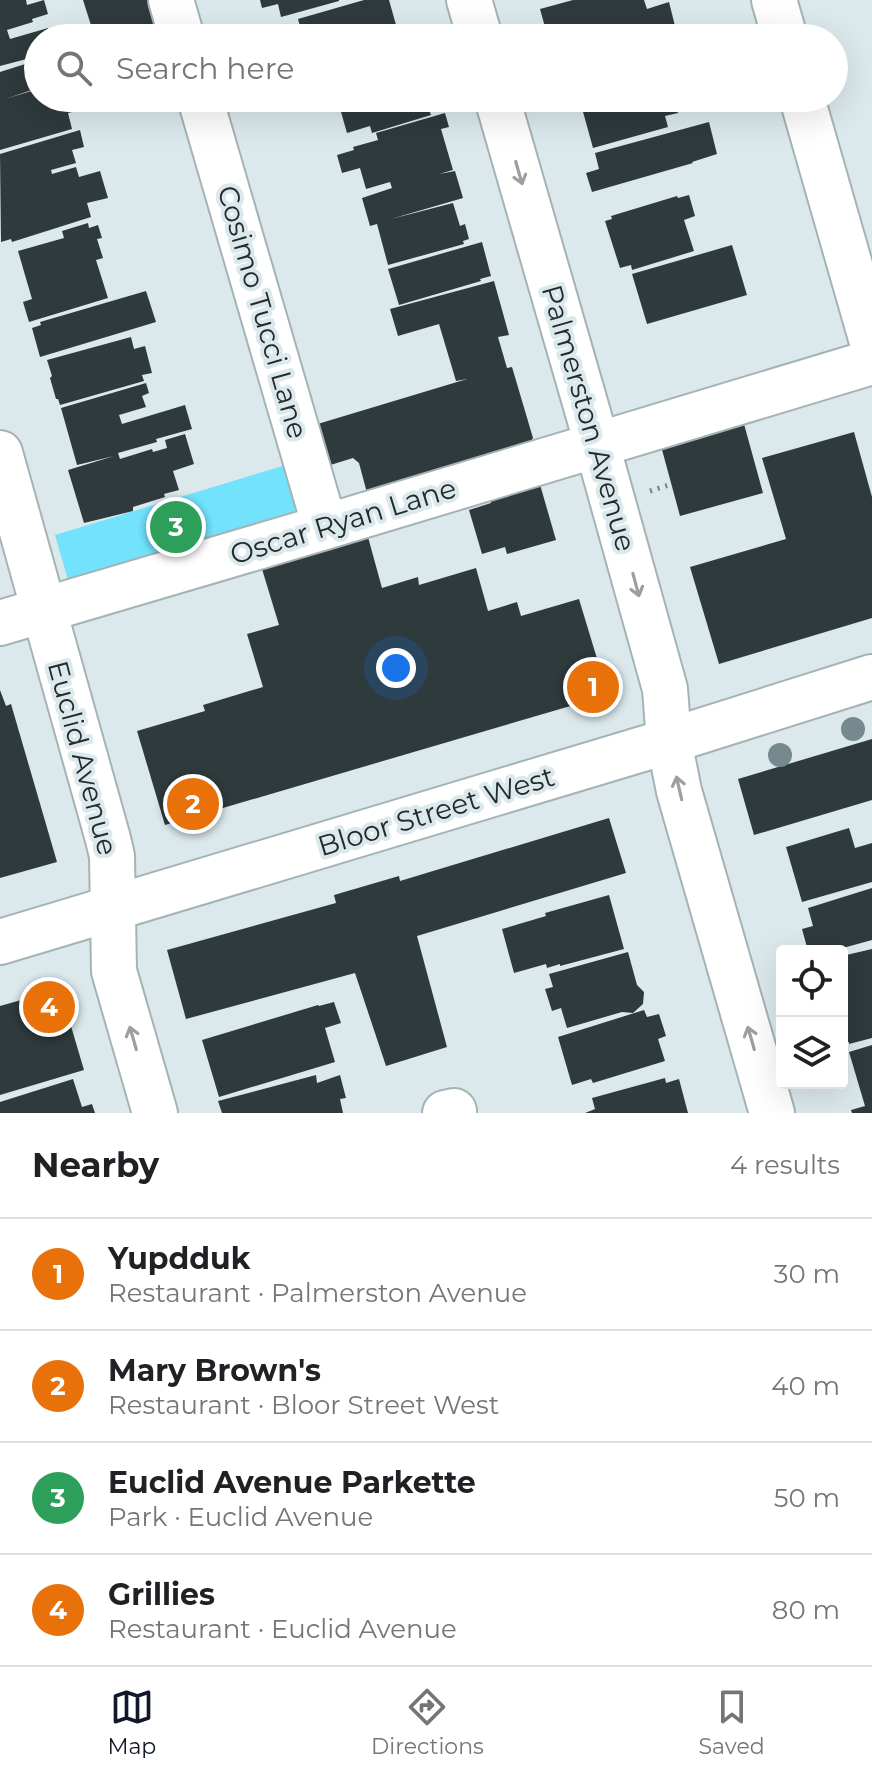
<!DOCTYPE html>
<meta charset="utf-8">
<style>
:root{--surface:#fff;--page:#f2f2f2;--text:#202124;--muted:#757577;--line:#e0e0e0;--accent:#111827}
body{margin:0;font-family:Montserrat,sans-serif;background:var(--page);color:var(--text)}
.controls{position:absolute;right:24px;bottom:24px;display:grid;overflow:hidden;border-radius:8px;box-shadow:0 8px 32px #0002}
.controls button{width:72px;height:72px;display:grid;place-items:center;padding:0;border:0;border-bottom:2px solid var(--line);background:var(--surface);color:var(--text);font:40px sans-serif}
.you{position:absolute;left:396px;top:668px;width:28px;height:28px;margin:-20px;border:6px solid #fff;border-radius:50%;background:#1a73e8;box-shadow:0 0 0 12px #1a73e833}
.badge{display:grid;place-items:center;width:52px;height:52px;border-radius:50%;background:var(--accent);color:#fff;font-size:26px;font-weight:700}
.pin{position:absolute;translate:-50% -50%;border:4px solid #fff;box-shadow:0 2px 8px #0006}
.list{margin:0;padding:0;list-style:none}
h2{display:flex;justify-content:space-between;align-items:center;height:104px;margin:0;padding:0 32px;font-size:34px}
h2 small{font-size:26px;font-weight:400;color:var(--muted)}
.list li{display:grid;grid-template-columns:52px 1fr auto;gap:24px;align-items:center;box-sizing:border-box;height:112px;padding:0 32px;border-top:2px solid var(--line)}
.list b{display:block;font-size:30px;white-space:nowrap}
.list p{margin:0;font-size:26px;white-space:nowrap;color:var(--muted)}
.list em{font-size:26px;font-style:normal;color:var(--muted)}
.icon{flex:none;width:44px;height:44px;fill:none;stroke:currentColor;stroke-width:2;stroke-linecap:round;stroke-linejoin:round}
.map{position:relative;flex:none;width:872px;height:1113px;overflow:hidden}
.search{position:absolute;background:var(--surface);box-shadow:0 8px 32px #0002;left:24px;right:24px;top:24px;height:88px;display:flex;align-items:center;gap:20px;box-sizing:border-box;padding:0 28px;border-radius:44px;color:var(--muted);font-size:30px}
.sheet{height:552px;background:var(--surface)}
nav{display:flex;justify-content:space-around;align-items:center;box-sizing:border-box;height:112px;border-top:2px solid var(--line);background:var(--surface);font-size:22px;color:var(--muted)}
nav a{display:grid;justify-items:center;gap:4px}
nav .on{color:var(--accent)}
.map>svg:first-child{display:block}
</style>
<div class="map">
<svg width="872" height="1113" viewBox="0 0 872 1113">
<rect width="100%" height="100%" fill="#dbe9ed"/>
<!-- green -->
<path fill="#72e2fd" d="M 289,464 L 299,501 L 298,519 L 70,587 L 55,535 Z"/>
<!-- building -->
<path fill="#2f3a3d" d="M 0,0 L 26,0 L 27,5 L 44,0 L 48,14 L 32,19 L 33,22 L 7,30 L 10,39 L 48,28 L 51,38 L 38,38 L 38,56 L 0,66 Z
M 83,0 L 157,0 L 169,38 L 95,38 Z
M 260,0 L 339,0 L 339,1 L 281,17 L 278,4 L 262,8 Z
M 364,0 L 389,0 L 398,32 L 378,38 L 303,38 L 298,19 Z
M 573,0 L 644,0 L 647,9 L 669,2 L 675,26 L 653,32 L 655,38 L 548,38 L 540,9 Z
M 38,60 L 38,88 L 5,99 L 38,89 L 38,98 L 76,98 L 80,110 L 68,113 L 72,129 L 0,150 L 0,72 Z
M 337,98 L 425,98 L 431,115 L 372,133 L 370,126 L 347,133 Z
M 591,98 L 674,98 L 678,113 L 665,116 L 668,127 L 593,148 L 580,101 Z
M 445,113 L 449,127 L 441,129 L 453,170 L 439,174 L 455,171 L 463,198 L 391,219 L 453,203 L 460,226 L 465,224 L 469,239 L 463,241 L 464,244 L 388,265 L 377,224 L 370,226 L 362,198 L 392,188 L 390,182 L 366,189 L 360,168 L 342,173 L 337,155 L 354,150 L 353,147 L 378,140 L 376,133 Z
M 709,122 L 717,154 L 692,162 L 693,163 L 592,192 L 586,173 L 599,169 L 595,153 Z
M 80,130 L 84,147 L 72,150 L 76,163 L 51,170 L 52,174 L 76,167 L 79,177 L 100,171 L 108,198 L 87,203 L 91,217 L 12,242 L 11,239 L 1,242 L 0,154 Z
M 689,195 L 695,216 L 684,220 L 694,251 L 632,270 L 631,265 L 620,268 L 605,221 L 612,219 L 611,216 L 677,196 L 678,198 Z
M 88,223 L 89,228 L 98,225 L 102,238 L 97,239 L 103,258 L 96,260 L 108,298 L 29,322 L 23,302 L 32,299 L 18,251 L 64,238 L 62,231 Z
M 482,242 L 491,276 L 480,279 L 481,281 L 399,305 L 388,269 Z
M 732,245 L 747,295 L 647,324 L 632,274 Z
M 494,281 L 509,335 L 498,337 L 507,368 L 512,367 L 533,438 L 527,448 L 367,493 L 359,463 L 353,458 L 324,467 L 311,426 L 467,379 L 456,381 L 439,324 L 398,336 L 390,309 Z
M 146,291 L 156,322 L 40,357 L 32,328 L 41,325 L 40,322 Z
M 131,337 L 134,349 L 145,346 L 152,373 L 142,375 L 144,381 L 60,405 L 58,399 L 56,399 L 50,378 L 52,376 L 47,360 Z
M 146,383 L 149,393 L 142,396 L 146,407 L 119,415 L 122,424 L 185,405 L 192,429 L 156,439 L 157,442 L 118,453 L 120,459 L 152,449 L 153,452 L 167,448 L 165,440 L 185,434 L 194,464 L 173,471 L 179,490 L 164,494 L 165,497 L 133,507 L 133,511 L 84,523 L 68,470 L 114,456 L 77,465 L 61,408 Z
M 744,424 L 763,493 L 680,516 L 661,446 Z
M 854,432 L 872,497 L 872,618 L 719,664 L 690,567 L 786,539 L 762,458 Z
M 539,481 L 556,540 L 507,554 L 505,547 L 482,554 L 469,510 L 491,503 L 489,496 Z
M 368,537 L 382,588 L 418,577 L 419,585 L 476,568 L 488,611 L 517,602 L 521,616 L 579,599 L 608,695 L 165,825 L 137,731 L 205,711 L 203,705 L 263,687 L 247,634 L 279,625 L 262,569 Z
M 0,690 L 6,706 L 11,704 L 57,862 L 0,878 Z
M 872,739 L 872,800 L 754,835 L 738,779 Z
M 609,818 L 626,873 L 417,936 L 447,1047 L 386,1066 L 355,973 L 186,1019 L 167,950 L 336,903 L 334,895 L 399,876 L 400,881 Z
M 849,828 L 855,848 L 872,843 L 872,882 L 802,902 L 786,847 Z
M 872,888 L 872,940 L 832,951 L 808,951 L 802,929 L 813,926 L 808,908 Z
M 609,895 L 624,949 L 560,966 L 560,964 L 547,968 L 546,964 L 514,973 L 502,929 L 546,916 L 545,913 Z
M 872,949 L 872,1038 L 849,1044 L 849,1042 L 842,1043 L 842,956 Z
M 628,952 L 637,985 L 644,992 L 643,1004 L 633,1013 L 622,1012 L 567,1028 L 561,1008 L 552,1011 L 545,989 L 553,987 L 549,974 Z
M 60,989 L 84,1070 L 0,1095 L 0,1006 Z
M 334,1002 L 341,1023 L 325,1028 L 335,1062 L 219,1097 L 202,1040 L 318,1005 L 319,1006 Z
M 644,1010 L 647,1017 L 659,1014 L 666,1036 L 658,1039 L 665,1061 L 593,1083 L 591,1079 L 572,1085 L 558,1037 Z
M 872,1045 L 872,1113 L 852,1113 L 851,1110 L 865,1106 L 849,1052 Z
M 316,1075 L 317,1083 L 340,1075 L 346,1098 L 340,1099 L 343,1113 L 222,1113 L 218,1101 Z
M 665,1078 L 666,1083 L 679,1079 L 688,1113 L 585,1113 L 595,1109 L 592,1098 Z
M 73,1079 L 82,1107 L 92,1104 L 95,1113 L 0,1113 L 0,1102 Z"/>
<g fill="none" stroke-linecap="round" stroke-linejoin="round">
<defs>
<path id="minor" d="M 171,0 L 182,38
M 469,0 L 480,38
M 774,0 L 785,38
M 200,98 L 325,527
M 497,98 L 588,413 L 665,689 L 669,741 L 679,791 L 772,1113
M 802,98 L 872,342
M 0,453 L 108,839 L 112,856 L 114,971 L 155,1113
M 0,623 L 325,527 L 872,362
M 445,1113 L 454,1111 L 454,1113"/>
<path id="major" d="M 0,942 L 669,741 L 872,677"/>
</defs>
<!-- minor casing -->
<use href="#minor" stroke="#a5b3b6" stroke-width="48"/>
<!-- major casing -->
<use href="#major" stroke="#a5b3b6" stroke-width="48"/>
<!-- path -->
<path stroke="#788284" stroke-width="5" stroke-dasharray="2 6" stroke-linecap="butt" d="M 650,491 L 672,484"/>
<!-- minor -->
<use href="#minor" stroke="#fff" stroke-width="44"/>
<!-- major -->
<use href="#major" stroke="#fff" stroke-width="44"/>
</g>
<!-- trees -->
<g fill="#768a8e">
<circle cx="853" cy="729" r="12"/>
<circle cx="780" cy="755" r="12"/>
</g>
<!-- one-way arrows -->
<defs><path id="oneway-shaft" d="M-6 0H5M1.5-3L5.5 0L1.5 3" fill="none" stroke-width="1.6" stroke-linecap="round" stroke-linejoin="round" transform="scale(2)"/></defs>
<g stroke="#9c9fa0">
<use href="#oneway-shaft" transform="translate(519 173) rotate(74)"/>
<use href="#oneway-shaft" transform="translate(636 585) rotate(75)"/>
<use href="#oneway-shaft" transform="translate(679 788) rotate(-103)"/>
<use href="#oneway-shaft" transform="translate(133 1038) rotate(-106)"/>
<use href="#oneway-shaft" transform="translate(751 1038) rotate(-106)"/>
</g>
<g text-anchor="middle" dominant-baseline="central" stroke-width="8" stroke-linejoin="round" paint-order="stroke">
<!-- street labels -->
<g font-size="28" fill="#242a2b" stroke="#dbe9ed">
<text transform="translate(263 312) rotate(74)">Cosimo Tucci Lane</text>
<text transform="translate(589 418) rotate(74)">Palmerston Avenue</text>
<text transform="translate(343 521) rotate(-17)">Oscar Ryan Lane</text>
<text transform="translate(83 758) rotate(75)">Euclid Avenue</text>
<text transform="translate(436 811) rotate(-17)">Bloor Street West</text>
</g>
</g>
</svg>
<div class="controls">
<button><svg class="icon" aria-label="locate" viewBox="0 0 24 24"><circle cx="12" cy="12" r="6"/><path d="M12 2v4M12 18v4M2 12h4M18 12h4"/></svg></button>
<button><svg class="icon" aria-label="layers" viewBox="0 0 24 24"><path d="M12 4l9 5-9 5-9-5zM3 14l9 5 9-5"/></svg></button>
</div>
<div class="you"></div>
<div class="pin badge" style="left:593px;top:687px;background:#e8710a">1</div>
<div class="pin badge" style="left:193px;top:804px;background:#e8710a">2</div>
<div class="pin badge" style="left:176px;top:527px;background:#2e9e5b">3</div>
<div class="pin badge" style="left:49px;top:1007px;background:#e8710a">4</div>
<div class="search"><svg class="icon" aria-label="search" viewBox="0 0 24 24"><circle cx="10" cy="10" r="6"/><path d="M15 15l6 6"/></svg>Search here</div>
</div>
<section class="sheet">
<h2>Nearby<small>4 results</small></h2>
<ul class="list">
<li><span class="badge" style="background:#e8710a">1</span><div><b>Yupdduk</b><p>Restaurant · Palmerston Avenue</p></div><em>30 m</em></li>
<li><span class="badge" style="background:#e8710a">2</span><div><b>Mary Brown's</b><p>Restaurant · Bloor Street West</p></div><em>40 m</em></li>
<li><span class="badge" style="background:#2e9e5b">3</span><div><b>Euclid Avenue Parkette</b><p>Park · Euclid Avenue</p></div><em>50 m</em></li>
<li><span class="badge" style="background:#e8710a">4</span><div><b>Grillies</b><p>Restaurant · Euclid Avenue</p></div><em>80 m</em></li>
</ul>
</section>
<nav>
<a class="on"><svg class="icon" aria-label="map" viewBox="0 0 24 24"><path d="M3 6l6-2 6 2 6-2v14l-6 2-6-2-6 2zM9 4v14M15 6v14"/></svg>Map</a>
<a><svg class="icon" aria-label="directions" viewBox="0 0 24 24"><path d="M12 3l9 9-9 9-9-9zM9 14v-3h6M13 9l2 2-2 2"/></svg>Directions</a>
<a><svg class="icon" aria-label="saved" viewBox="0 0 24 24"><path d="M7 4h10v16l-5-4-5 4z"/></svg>Saved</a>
</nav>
